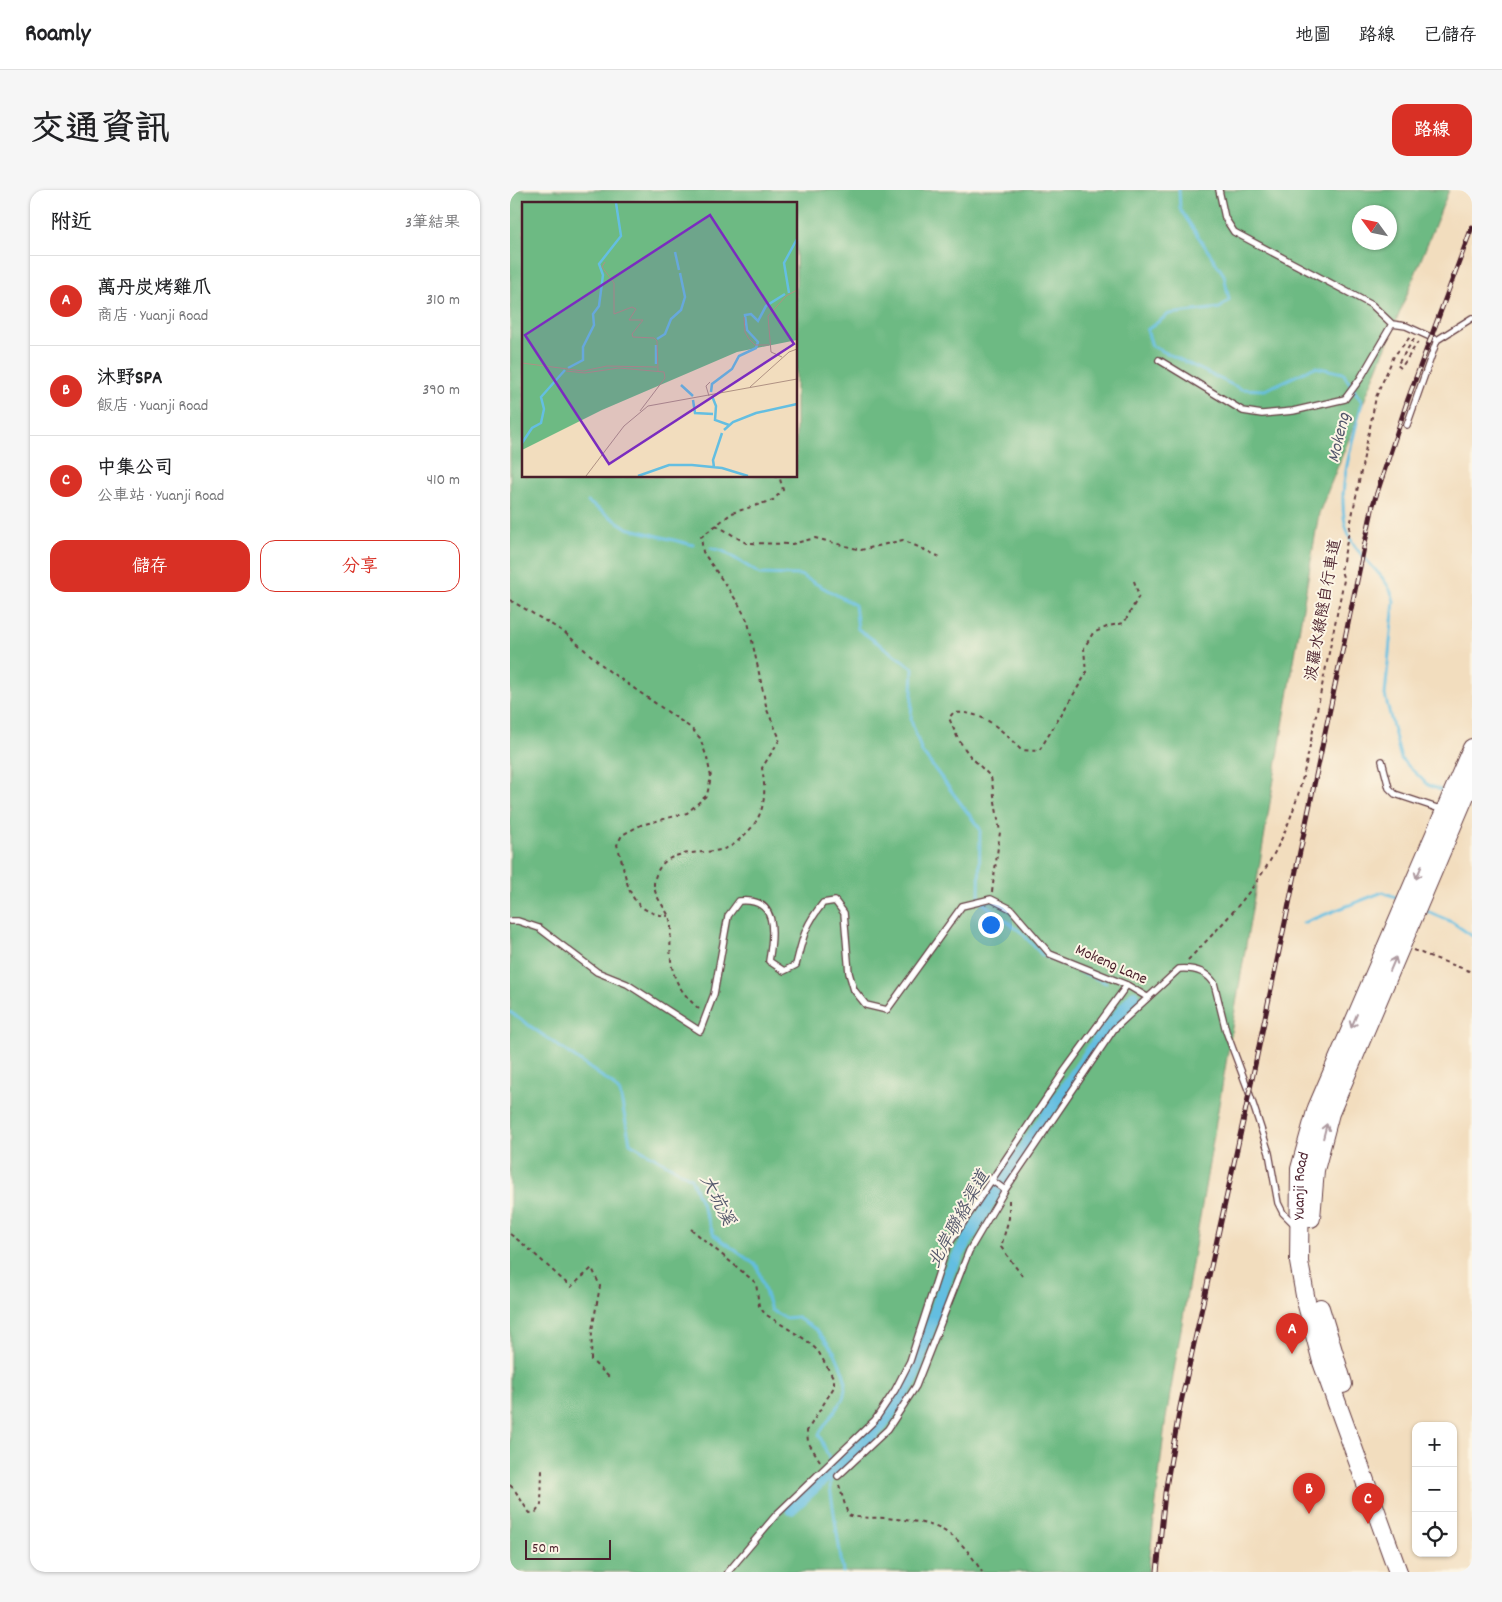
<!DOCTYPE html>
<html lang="zh-TW">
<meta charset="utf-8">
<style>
:root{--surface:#fff;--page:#f6f6f6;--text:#202124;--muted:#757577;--line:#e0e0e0;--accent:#d93025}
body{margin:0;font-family:Dekko,"LXGW WenKai TC",sans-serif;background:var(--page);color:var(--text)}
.controls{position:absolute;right:15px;bottom:15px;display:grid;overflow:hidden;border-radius:10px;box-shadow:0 1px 4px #0004}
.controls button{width:45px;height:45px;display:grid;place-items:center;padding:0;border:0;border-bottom:1px solid var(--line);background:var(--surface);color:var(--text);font:25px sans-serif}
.compass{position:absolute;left:842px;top:15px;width:45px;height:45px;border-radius:50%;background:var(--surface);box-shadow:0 1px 4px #0004;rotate:303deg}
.scale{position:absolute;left:15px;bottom:12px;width:86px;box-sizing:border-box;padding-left:5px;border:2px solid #4a1f2b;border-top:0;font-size:14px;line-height:18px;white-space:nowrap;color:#4a1f2b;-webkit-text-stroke:4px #fcf5e5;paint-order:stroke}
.you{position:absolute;left:480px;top:734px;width:18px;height:18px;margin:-12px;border:4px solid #fff;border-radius:50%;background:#1a73e8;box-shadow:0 0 0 8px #1a73e833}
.badge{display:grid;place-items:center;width:32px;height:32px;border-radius:50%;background:var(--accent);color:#fff;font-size:16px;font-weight:700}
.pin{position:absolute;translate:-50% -41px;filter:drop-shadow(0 1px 2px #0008)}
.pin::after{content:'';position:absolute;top:26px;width:18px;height:15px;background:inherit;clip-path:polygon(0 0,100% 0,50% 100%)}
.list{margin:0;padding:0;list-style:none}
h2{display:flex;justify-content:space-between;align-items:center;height:65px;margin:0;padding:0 20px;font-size:21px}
h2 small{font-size:16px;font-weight:400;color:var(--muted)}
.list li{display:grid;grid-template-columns:32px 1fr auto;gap:15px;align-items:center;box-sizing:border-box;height:90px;padding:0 20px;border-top:1px solid var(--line)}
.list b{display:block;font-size:19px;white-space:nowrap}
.list p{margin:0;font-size:16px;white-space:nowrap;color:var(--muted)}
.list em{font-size:16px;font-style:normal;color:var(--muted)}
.actions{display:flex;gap:10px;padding:15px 20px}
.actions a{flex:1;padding:11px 0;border:1px solid var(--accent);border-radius:15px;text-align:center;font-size:18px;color:var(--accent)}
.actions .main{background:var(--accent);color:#fff}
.icon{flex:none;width:28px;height:28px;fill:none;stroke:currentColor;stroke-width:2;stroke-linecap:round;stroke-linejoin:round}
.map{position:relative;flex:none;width:962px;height:1382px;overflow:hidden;border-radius:15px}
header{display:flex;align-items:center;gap:30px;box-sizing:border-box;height:70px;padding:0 25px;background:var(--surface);border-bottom:1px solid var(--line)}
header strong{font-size:24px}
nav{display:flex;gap:28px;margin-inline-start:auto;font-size:18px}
.intro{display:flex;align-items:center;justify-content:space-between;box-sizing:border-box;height:120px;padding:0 30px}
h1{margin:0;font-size:35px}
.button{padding:12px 22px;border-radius:15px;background:var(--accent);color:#fff;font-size:18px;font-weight:700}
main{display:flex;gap:30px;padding:0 30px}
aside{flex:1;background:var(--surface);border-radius:15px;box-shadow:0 1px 4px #0004}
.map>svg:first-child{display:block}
</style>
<header>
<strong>Roamly</strong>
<nav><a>地圖</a><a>路線</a><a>已儲存</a></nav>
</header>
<div class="intro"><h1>交通資訊</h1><a class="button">路線</a></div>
<main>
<aside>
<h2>附近<small>3筆結果</small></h2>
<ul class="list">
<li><span class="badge">A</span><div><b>萬丹炭烤雞爪</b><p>商店 · Yuanji Road</p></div><em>310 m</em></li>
<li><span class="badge">B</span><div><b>沐野SPA</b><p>飯店 · Yuanji Road</p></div><em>390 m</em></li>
<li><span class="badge">C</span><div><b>中集公司</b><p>公車站 · Yuanji Road</p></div><em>410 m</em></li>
</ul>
<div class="actions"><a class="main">儲存</a><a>分享</a></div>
</aside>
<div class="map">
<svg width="962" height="1382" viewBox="0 0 962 1382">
<rect width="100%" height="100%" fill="#fcf5e5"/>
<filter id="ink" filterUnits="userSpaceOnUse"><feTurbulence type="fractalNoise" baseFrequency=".02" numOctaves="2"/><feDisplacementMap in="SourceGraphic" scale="10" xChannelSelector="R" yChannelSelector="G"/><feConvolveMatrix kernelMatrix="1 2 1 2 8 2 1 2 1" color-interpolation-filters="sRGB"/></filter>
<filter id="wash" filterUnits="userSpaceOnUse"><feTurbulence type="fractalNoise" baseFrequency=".0096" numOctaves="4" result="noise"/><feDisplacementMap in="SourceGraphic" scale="20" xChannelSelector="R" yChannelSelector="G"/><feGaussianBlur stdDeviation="1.12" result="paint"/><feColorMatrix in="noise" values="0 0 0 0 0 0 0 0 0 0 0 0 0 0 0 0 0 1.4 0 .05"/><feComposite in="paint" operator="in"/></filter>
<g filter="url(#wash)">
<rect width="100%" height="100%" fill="#f2ddbe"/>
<!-- forest -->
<path fill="#6dba83" stroke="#5c6c57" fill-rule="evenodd" d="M 0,0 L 939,0 L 809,323 L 655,1234 L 638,1382 L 0,1382 ZM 14,14 L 286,14 L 286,286 L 14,286 ZM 849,22 L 879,22 L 879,52 L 849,52 Z"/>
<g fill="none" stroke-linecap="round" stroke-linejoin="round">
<!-- stream -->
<path stroke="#64bee1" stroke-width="3" d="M 669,0 L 670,19 L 714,85 L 719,110 L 710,118 L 659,124 L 637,140 L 642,156 L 731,199 L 755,200 L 805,177 L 833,183 L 852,212 C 843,253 819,317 844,355 C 857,375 878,386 884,411 L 875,505 L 891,569 L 918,595 L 936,602
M 78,312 L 117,338 L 183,355
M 201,358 L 213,361 L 250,384 L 290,385 L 345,415 L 348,439 L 403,478 L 401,530 L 412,562 L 470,639 L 469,710 L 511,742 L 532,765 L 596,793
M 914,720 L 942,732 L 962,746
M 793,733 L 873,702 L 890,709
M 0,822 L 101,893 L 110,903 L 120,953 L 181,988 L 204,1045 L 247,1076 L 261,1120 L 275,1128 L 286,1127 L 307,1140 L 325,1163 L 333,1182 L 336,1193 L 333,1209 L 309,1244 L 322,1276 L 320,1297 L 333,1382"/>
<!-- canal -->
<path stroke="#64bee1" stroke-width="12" d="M 281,1319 L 372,1235 L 402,1190 L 439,1081 L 495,986 L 589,849 L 624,806"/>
</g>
</g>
<g filter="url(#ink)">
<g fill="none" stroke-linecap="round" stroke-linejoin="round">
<defs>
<path id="service" d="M 709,0 L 715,28 L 724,42 L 862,115 L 882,134 L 896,136 L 927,150 L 962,128
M 649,170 L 733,221 L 752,224 L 783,221 L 835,209 L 850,189 L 882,134
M 897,235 L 927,150
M 872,571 L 879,598 L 885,604 L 933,620
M 0,731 L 8,731 L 29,738 L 87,782 L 117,794 L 190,841 L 204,804 L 218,726 L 229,711 C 268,707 264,742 259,771 L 274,781 L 286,775 C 293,747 294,737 313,713 L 325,711 L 334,723 L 339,783 L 344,800 L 356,815 L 377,820 L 452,716 L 481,709 L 501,719 L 540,764 L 617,795 L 637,807
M 480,989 L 495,1000
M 328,1286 L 378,1239 L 406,1196 L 459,1061 L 495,1000 L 604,839 L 669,779 C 683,778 696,781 704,793 L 716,841 L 739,902 L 759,963 L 768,1013 L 773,1023 L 785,1035
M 218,1382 L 266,1325 L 365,1230 L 385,1200 L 400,1171 L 437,1057 L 555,880 L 617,795"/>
<g id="primary">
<path d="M 801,1028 L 805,980 L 820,923 L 962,589"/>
<path d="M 810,1118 L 833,1194"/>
<path id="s1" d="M 888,1382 L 812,1172 L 796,1111 L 789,1072 L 790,979 L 807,918 L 962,558"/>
</g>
</defs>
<!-- service casing -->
<use href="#service" stroke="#633c41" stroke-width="8"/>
<!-- primary casing -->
<use href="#primary" stroke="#633c41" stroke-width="20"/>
<!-- path -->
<path stroke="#633c41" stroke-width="2" stroke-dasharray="4 4" stroke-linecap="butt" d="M 904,149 L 887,175 L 891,178 L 908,152
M 206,335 L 236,353 L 282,354 L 305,348 L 351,360 L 393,350 L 430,367
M 0,410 L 54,442 L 99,481 L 181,538 L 190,548 L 197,568 L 201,587 L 197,605 L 177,623 L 131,635 L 112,645 L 107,655 C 119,688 113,722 158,726
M 482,702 L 490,642 L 481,587 L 460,566 L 448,549 L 439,528 L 443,523 C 473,520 492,540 511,560 L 529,561 L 576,484 L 574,458 L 583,443 L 599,436 L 614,433 L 629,406 L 624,391
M 903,760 L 962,782
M 678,770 C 712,735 747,699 769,654 C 790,612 798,566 807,520 C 816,477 825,434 834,390 L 831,381 L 866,207 L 884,166 L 900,147
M 189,819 C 160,793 159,775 161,737 C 162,720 139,707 145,688 C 155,652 197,669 221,656 C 225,654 229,650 232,647 C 255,628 257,606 252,578 L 270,549 L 257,520 L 238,432 L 228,413 L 193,362 L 191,347 L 222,323 L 263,310 L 273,300 L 270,289 L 265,286
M 499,1010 L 499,1028 L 491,1057 L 513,1087
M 181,1039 L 246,1093 L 249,1116 L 255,1124 L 296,1150 L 308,1161 L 324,1189 L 324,1197 L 297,1241 L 298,1252 L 310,1271
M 0,1044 C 22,1060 40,1079 61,1097 L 82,1078 L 90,1096 L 82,1140 L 81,1170 L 99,1187
M 0,1295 C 9,1304 12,1314 20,1323 L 26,1322 L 31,1315 L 32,1279
M 329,1295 L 338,1325 C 351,1329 363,1327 376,1328 C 427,1333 444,1337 472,1382"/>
<!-- service -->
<use href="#service" stroke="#fff" stroke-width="5.5"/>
<!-- primary -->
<use href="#primary" stroke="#fff" stroke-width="18"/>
<defs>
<path id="rail" d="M 647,1382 L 655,1303 L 670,1217 L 733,932 L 863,315 L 898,209 L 962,37"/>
</defs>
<!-- rail casing -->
<use href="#rail" stroke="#4a1f2b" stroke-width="5"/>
<!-- rail -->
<use href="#rail" stroke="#fcf5e5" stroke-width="3" stroke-dasharray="9" stroke-linecap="butt"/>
</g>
<!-- one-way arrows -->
<defs><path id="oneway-shaft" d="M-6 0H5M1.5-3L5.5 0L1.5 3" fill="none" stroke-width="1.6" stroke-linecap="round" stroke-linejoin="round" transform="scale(1.25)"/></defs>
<g stroke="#ae9aa0">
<use href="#oneway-shaft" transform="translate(909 682) rotate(113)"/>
<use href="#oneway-shaft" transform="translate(883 774) rotate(-67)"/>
<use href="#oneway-shaft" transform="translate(844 831) rotate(113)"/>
<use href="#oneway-shaft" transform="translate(815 941) rotate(-76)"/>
</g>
</g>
<g text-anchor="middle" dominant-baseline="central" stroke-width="4" stroke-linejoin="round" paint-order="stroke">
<!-- street labels -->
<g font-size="16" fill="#4a1f2b" stroke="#fcf5e5">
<text transform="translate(814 420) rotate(-80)">波羅水綠隧自行車道</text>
<text transform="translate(601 775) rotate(24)">Mokeng Lane</text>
<text stroke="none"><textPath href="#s1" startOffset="402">Yuanji Road</textPath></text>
</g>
<!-- water labels -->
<g font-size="18" font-style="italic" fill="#53576b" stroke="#fcf5e5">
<text transform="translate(830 248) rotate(-77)">Mokeng</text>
<text transform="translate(206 1011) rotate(63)">大坑溪</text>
<text transform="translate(450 1030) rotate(-61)">北岸聯絡渠道</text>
</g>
</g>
<!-- overview -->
<g transform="translate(12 12)">
<rect width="275" height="275" fill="#f2ddbe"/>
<path d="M 0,1 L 275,1 L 275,138 L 215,150 L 80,208 L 0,248 Z" fill="#6dba83"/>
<path fill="none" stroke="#64bee1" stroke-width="2.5" d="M 153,50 L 157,68M 267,91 L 262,61 L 275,37M 135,137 L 143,132 L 149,117 L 159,108 L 163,95 L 158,71M 134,143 L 134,162M 46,166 L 61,158 L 61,145 L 72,123 L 71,112 L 77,104 L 81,73 L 77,62 L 99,34 L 94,1M 159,183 L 171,194M 189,190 L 190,182 L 210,167 L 217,154 L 234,146 L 236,140 L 225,128 L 223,113 L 229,112 L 236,119 L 244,104 L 263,92M 190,194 L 194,204 L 193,218 L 207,223M 171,198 L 173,211 L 191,212M 202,228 L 211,220 L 234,211 L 275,202M 0,241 L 10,226 L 19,221 L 22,207 L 19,195 L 43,168M 192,265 L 191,258 L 200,231M 116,274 L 147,263 L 170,263 L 200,266 L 226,274"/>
<path fill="none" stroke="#af9183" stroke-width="1" d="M 83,60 L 80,65 L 92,81 L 92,112 L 110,105 L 114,107 L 107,118 L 121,118 L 110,132 L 111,135 L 132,136 L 135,139 L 136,169M 222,115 L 223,130 L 227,137 L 233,143 L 247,143M 260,155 L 249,150 L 246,114 L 264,94 L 275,88M 0,161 L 61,169 L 85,164 L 135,165M 44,169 L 63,171 L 97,166 L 142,170 L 143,176 L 118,209M 228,185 L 267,150 L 275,147M 187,194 L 184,184 L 188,180M 64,274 L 102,224 L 126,204 L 275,177"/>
<path fill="#7b2cbf" fill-opacity="0.15" stroke="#7b2cbf" stroke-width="2.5" d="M 188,13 L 272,142 L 87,262 L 3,133 Z"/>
<rect width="275" height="275" fill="none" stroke="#4a1f2b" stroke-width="2.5"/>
</g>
</svg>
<div class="controls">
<button>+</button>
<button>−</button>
<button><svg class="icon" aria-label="locate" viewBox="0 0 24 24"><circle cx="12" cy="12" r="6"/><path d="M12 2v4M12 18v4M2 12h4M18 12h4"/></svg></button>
</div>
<svg class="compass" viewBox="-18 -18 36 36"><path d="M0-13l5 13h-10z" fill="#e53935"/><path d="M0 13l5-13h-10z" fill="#757577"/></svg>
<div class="scale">50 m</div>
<div class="you"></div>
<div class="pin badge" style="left:782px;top:1164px">A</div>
<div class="pin badge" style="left:799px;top:1324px">B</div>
<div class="pin badge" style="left:858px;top:1334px">C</div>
</div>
</main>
